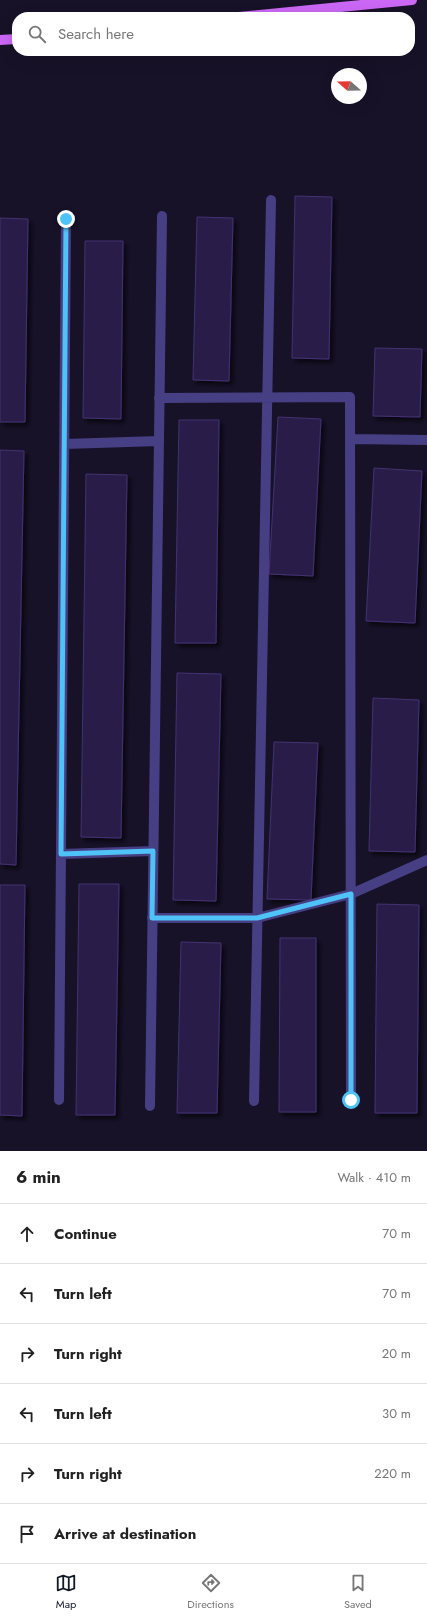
<!DOCTYPE html>
<meta charset="utf-8">
<style>
:root{--surface:#fff;--page:#f2f2f2;--text:#222;--muted:#767676;--line:#e0e0e0;--accent:#111827}
body{margin:0;font-family:Jost,sans-serif;background:var(--page);color:var(--text)}
.compass{position:absolute;left:331px;top:68px;width:36px;height:36px;border-radius:50%;background:var(--surface);box-shadow:0 4px 16px #0002;rotate:290deg}
.stop{position:absolute;width:12px;height:12px;margin:-9px;border:3px solid #4fc3f7;border-radius:50%;background:#fff}
.stop.end{background:#4fc3f7;border-color:#fff;box-shadow:0 1px 4px #0008}
.list{margin:0;padding:0;list-style:none}
h2{display:flex;justify-content:space-between;align-items:center;height:52px;margin:0;padding:0 16px;font-size:17px}
h2 small{font-size:13px;font-weight:400;color:var(--muted)}
.list li{display:grid;grid-template-columns:26px 1fr auto;gap:12px;align-items:center;box-sizing:border-box;height:60px;padding:0 16px;border-top:1px solid var(--line)}
.list b{display:block;font-size:15px;white-space:nowrap}
.list em{font-size:13px;font-style:normal;color:var(--muted)}
.icon{flex:none;width:22px;height:22px;fill:none;stroke:currentColor;stroke-width:2;stroke-linecap:round;stroke-linejoin:round}
.map{position:relative;flex:none;width:427px;height:1151px;overflow:hidden}
.search{position:absolute;background:var(--surface);box-shadow:0 4px 16px #0002;left:12px;right:12px;top:12px;height:44px;display:flex;align-items:center;gap:10px;box-sizing:border-box;padding:0 14px;border-radius:16px;color:var(--muted);font-size:15px}
.sheet{height:412px;background:var(--surface)}
nav{display:flex;justify-content:space-around;align-items:center;box-sizing:border-box;height:56px;border-top:1px solid var(--line);background:var(--surface);font-size:11px;color:var(--muted)}
nav a{display:grid;justify-items:center;gap:2px}
nav .on{color:var(--accent)}
.map>svg:first-child{display:block}
</style>
<div class="map">
<svg width="427" height="1151" viewBox="0 0 427 1151">
<defs>
<filter id="shadow"><feDropShadow dx="3.5" dy="3.5" stdDeviation="2" flood-color="#0009"/></filter>
</defs>
<rect width="100%" height="100%" fill="#171228"/>
<!-- building -->
<path fill="#2a1f48" stroke="#433272" filter="url(#shadow)" d="M 295,196 L 332,197 L 329,359 L 292,358 Z
M 197,217 L 233,218 L 229,381 L 193,380 Z
M 0,218 L 28,219 L 25,422 L 0,422 Z
M 85,241 L 123,241 L 121,419 L 83,418 Z
M 375,348 L 422,349 L 420,417 L 373,416 Z
M 278,417 L 321,419 L 313,576 L 269,574 Z
M 179,420 L 219,420 L 216,643 L 175,643 Z
M 0,450 L 24,451 L 16,865 L 0,864 Z
M 374,468 L 422,471 L 415,623 L 366,621 Z
M 86,474 L 127,475 L 121,838 L 81,837 Z
M 177,673 L 221,674 L 216,901 L 173,900 Z
M 373,698 L 419,700 L 415,852 L 369,851 Z
M 274,742 L 318,743 L 311,900 L 267,899 Z
M 79,884 L 119,884 L 115,1115 L 76,1115 Z
M 0,885 L 25,885 L 22,1116 L 0,1115 Z
M 377,904 L 419,905 L 417,1113 L 375,1113 Z
M 280,938 L 316,938 L 316,1112 L 279,1112 Z
M 181,942 L 221,943 L 217,1113 L 177,1113 Z"/>
<g fill="none" stroke-linecap="round" stroke-linejoin="round">
<!-- minor -->
<path stroke="#473f84" stroke-width="10" d="M 159,398 L 350,397 L 351,1100
M 351,439 L 427,440
M 65,444 L 159,441
M 61,854 L 153,851
M 152,918 L 257,918 L 351,894 L 427,860
M 59,1100 L 66,219
M 254,1101 L 271,200
M 150,1106 L 162,216"/>
<!-- major -->
<path stroke="#cb68f6" stroke-width="10" d="M 239,17 L 412,0
M 0,40 L 17,39"/>
</g>
<g fill="none" stroke-linecap="round" stroke-linejoin="round">
<!-- route -->
<path stroke="#4fc3f7" stroke-width="5" d="M 66,219 L 61,854 L 153,851 L 152,918 L 257,918 L 351,894 L 351,1100"/>
</g>
</svg>
<svg class="compass" viewBox="-18 -18 36 36"><path d="M0-13l5 13h-10z" fill="#e53935"/><path d="M0 13l5-13h-10z" fill="#767676"/></svg>
<div class="stop" style="left:351px;top:1100px"></div>
<div class="stop end" style="left:66px;top:219px"></div>
<div class="search"><svg class="icon" aria-label="search" viewBox="0 0 24 24"><circle cx="10" cy="10" r="6"/><path d="M15 15l6 6"/></svg>Search here</div>
</div>
<section class="sheet">
<h2>6 min<small>Walk · 410 m</small></h2>
<ul class="list">
<li><svg class="icon" aria-label="ahead" viewBox="0 0 24 24"><path d="M12 20V5M6 11l6-6 6 6"/></svg><div><b>Continue</b></div><em>70 m</em></li>
<li><svg class="icon" aria-label="left" viewBox="0 0 24 24"><path d="M17 20v-9H6M10 6l-5 5 5 5"/></svg><div><b>Turn left</b></div><em>70 m</em></li>
<li><svg class="icon" aria-label="right" viewBox="0 0 24 24"><path d="M7 20v-9h11M14 6l5 5-5 5"/></svg><div><b>Turn right</b></div><em>20 m</em></li>
<li><svg class="icon" aria-label="left" viewBox="0 0 24 24"><path d="M17 20v-9H6M10 6l-5 5 5 5"/></svg><div><b>Turn left</b></div><em>30 m</em></li>
<li><svg class="icon" aria-label="right" viewBox="0 0 24 24"><path d="M7 20v-9h11M14 6l5 5-5 5"/></svg><div><b>Turn right</b></div><em>220 m</em></li>
<li><svg class="icon" aria-label="arrive" viewBox="0 0 24 24"><path d="M6 21V4h12l-3 4 3 4H6"/></svg><div><b>Arrive at destination</b></div></li>
</ul>
</section>
<nav>
<a class="on"><svg class="icon" aria-label="map" viewBox="0 0 24 24"><path d="M3 6l6-2 6 2 6-2v14l-6 2-6-2-6 2zM9 4v14M15 6v14"/></svg>Map</a>
<a><svg class="icon" aria-label="directions" viewBox="0 0 24 24"><path d="M12 3l9 9-9 9-9-9zM9 14v-3h6M13 9l2 2-2 2"/></svg>Directions</a>
<a><svg class="icon" aria-label="saved" viewBox="0 0 24 24"><path d="M7 4h10v16l-5-4-5 4z"/></svg>Saved</a>
</nav>
